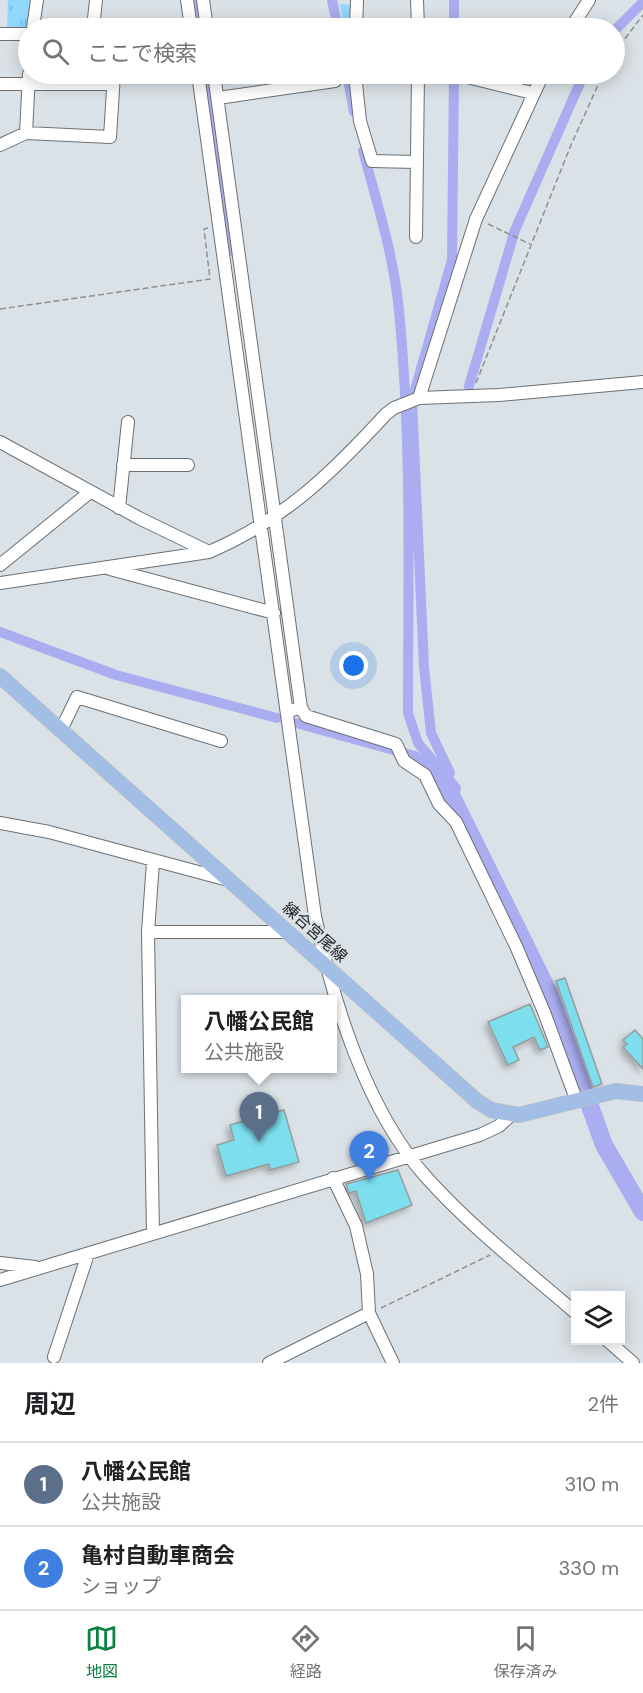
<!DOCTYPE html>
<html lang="ja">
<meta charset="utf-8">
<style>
:root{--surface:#fff;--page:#f6f6f6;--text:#202124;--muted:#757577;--line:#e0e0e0;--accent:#0b8043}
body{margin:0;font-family:"DM Sans","Noto Sans JP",sans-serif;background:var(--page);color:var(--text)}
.controls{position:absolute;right:18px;bottom:18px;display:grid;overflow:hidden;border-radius:0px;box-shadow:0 3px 15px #0003}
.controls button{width:54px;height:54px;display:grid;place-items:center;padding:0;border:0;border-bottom:2px solid var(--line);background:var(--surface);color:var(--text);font:30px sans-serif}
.you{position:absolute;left:354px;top:666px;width:21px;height:21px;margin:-15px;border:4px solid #fff;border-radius:50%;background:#1a73e8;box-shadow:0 0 0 9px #1a73e833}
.badge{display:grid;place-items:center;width:39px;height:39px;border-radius:50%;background:var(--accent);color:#fff;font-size:20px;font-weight:700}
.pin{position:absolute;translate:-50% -50px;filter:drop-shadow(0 2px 3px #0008)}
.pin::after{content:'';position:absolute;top:32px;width:21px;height:18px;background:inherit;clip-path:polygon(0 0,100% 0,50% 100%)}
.popup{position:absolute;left:181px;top:995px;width:156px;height:78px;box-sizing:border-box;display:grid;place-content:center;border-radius:0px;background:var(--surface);filter:drop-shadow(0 2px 4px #0005);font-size:20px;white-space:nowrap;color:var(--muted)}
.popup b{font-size:22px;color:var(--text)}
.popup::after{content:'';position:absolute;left:50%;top:100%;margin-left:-12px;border:12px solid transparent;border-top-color:var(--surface)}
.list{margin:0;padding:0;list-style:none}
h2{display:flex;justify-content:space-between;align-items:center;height:78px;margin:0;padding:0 24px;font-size:26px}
h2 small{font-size:20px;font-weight:400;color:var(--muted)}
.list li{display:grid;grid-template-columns:39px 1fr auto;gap:18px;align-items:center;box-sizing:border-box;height:84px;padding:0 24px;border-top:2px solid var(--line)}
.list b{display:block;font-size:22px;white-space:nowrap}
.list p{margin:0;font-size:20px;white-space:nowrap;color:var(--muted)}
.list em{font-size:20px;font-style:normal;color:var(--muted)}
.icon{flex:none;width:33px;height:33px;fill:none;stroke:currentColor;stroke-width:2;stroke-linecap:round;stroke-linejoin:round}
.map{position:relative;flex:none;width:643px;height:1363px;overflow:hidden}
.search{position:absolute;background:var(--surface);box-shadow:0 3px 15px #0003;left:18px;right:18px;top:18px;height:66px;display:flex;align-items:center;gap:15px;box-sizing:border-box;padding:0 21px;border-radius:33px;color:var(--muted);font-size:22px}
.sheet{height:246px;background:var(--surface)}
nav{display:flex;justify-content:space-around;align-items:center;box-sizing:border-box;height:84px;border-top:2px solid var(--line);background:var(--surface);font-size:16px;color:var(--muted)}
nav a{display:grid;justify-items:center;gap:3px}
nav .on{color:var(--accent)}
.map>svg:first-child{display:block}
</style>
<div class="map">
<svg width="643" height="1363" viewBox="0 0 643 1363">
<defs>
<pattern id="park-tufts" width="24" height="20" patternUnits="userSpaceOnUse" patternTransform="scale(1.5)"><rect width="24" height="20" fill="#91d6fc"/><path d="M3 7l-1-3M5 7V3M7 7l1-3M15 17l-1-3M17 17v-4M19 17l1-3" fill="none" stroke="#7db8d8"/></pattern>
<filter id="shadow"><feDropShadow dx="-3.5" dy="3.5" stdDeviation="3" flood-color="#0004"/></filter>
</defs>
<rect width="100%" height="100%" fill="#dbe2e7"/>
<!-- park -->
<path fill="url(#park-tufts)" d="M 8,0 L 33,0 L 30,28 L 7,30 Z
M 340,4 L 353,5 L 352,28 L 344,28 Z"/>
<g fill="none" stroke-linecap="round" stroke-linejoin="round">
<!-- canal -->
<path stroke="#aaadef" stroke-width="10" d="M 197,0 L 201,28
M 332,0 L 338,28
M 454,28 L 454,0
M 614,31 L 643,2
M 207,74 L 232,251
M 347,74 L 354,112
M 363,151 C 377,203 394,256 399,311 C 412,444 408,580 408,713 L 418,743 L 456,788 L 453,799
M 469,386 L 515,230 L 584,74
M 0,632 L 116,675 L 277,718
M 296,723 L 415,756 L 441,780
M 450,773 L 431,733 L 424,667 L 412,400 L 452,260 L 454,74"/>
<!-- river -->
<path stroke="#aaadef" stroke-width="18" d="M 441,780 L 453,799 L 549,993 L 604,1145 L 643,1212"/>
</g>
<!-- building -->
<path fill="#7ddfee" stroke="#949c9e" stroke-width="1.5" filter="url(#shadow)" d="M 565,978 L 602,1084 L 593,1087 L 556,981 Z
M 530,1004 L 548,1047 L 540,1050 L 534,1037 L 513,1047 L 519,1060 L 508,1065 L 488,1022 Z
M 635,1030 L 643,1039 L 643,1069 L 623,1047 L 627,1044 L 623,1040 Z
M 284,1110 L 299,1162 L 270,1170 L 269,1164 L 226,1176 L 217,1145 L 234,1140 L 230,1125 Z
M 398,1170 L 412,1205 L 366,1223 L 356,1191 L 349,1193 L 346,1184 Z"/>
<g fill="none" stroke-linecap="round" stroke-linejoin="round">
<defs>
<path id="minor" d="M 187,0 L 191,28
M 203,0 L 207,28
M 417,0 L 418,28
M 33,28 L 37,0
M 93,28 L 96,0
M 356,28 L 357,0
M 571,28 L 589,0
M 0,34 L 28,34
M 198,74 L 315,916 C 333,1002 367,1112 427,1178 C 472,1228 525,1269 576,1313
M 214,74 L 301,708 L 288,711
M 355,74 L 360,121 L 372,161 L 416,162
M 432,74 L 459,75 L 532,93
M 0,84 L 113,84
M 218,98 L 335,81
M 26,133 L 29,74
M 0,145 L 26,133 L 110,137 L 114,74
M 416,237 L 418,74
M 419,398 L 476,219 L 543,74
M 0,442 L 139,518 L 209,552
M 123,465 L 188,465
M 119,508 L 128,422
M 0,565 L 90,492
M 110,569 L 274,613
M 0,583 L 209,552 C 284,520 332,473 386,414 L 394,408 L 419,398 L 499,395 L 643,382
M 301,708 L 306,716 L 396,744 L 404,761 L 425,775 L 439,804 L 456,822 L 516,946 L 544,1012 L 576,1099
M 61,730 L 77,697 L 221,741
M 0,823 L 49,832 L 228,880
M 148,932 L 288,932
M 333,1178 L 356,1226 L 367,1274 L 369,1313 L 393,1363
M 153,1234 L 148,932 L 153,862
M 0,1263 L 35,1267
M 0,1280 L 480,1135 L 499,1126 L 511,1115
M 607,1340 L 633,1363
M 54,1357 L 88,1254
M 269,1363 L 369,1313"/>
<path id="major" d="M 0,676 L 477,1101 L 491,1110 L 519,1115 L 616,1091 L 643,1094"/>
</defs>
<!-- minor casing -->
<use href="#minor" stroke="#6a7074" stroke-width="14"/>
<!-- major casing -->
<use href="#major" stroke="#bcbdbe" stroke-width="16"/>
<!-- path -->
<path stroke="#8b9094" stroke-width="1.5" stroke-dasharray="6 3" stroke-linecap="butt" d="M 614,53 L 643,15
M 488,224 L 530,244
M 0,309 L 210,279 L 204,229 L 208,228
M 476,383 L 571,145 L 603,74
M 381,1308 L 490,1255"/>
<!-- minor -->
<use href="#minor" stroke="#fff" stroke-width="12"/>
<!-- major -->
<use href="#major" stroke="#a3bee5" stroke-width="15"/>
</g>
<g text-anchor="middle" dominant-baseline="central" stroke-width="5" stroke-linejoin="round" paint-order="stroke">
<!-- street labels -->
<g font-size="16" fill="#212425" stroke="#dbe2e7">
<text transform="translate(315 932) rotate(42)">練合宮尾線</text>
</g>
</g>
</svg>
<div class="controls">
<button><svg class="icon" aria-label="layers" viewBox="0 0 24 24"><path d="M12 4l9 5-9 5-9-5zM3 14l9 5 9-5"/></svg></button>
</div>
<div class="you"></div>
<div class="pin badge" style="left:259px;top:1142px;background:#5c6f8a">1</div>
<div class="popup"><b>八幡公民館</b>公共施設</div>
<div class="pin badge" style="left:369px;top:1181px;background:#3f7fe0">2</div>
<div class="search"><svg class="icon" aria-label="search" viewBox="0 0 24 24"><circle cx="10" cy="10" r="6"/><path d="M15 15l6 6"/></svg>ここで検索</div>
</div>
<section class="sheet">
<h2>周辺<small>2件</small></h2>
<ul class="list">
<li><span class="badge" style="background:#5c6f8a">1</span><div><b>八幡公民館</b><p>公共施設</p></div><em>310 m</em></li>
<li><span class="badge" style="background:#3f7fe0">2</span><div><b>亀村自動車商会</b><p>ショップ</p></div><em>330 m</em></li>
</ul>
</section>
<nav>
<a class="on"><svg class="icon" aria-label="map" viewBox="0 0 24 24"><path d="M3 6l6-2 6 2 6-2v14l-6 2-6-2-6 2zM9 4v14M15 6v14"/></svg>地図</a>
<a><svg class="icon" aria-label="directions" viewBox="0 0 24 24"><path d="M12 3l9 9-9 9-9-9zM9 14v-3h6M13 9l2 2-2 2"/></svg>経路</a>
<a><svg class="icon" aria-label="saved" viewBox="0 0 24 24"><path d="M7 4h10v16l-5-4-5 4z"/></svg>保存済み</a>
</nav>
